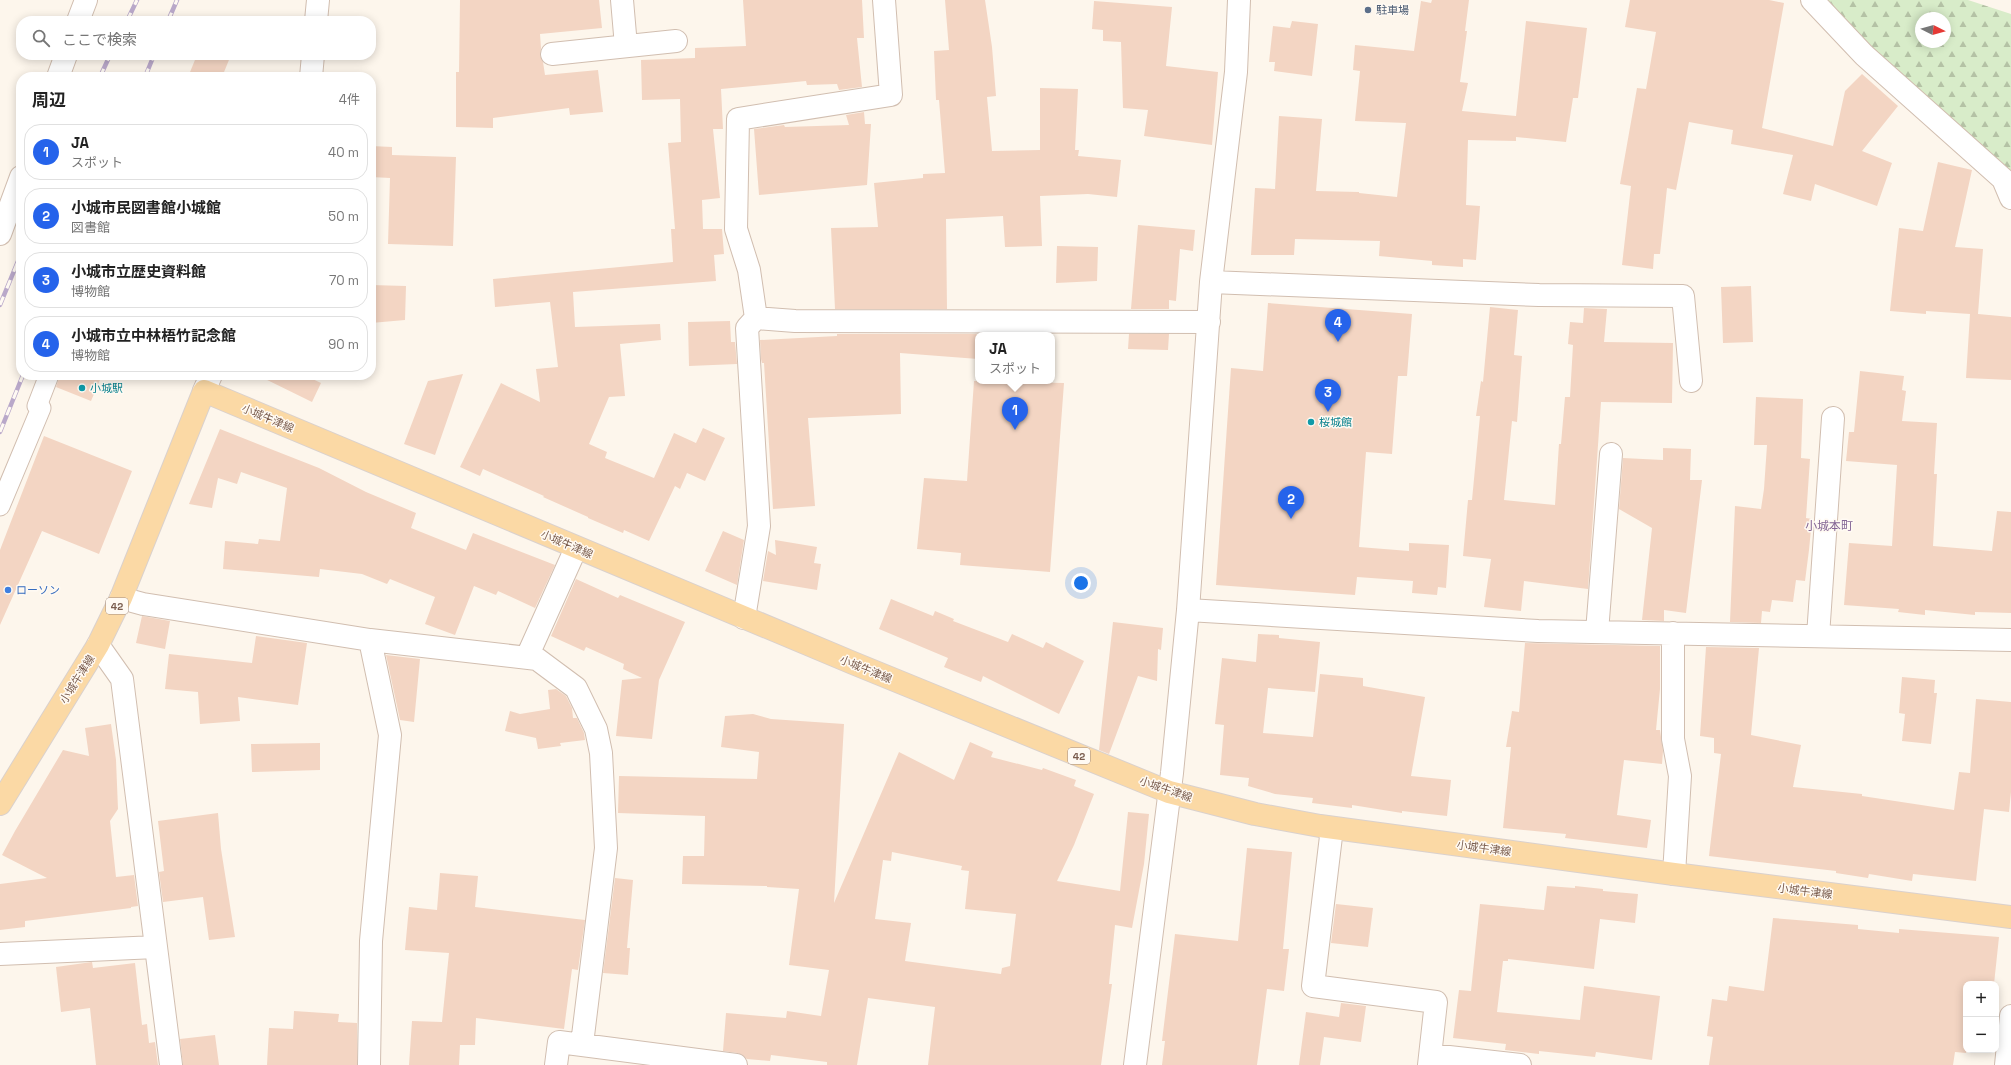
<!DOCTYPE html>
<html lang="ja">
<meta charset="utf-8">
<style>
:root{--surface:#fff;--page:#f2f2f2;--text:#222;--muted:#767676;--line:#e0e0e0;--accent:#2563eb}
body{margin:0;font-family:"Space Grotesk","Noto Sans JP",sans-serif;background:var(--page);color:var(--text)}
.controls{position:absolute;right:12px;bottom:12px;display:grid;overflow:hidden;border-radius:8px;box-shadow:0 2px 10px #0003}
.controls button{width:36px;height:36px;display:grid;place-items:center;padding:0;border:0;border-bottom:1px solid var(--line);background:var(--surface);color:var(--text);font:20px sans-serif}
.compass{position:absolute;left:1915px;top:12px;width:36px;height:36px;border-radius:50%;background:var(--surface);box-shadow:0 2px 10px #0003;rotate:96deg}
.you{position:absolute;left:1081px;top:583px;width:14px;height:14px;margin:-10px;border:3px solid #fff;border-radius:50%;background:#1a73e8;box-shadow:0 0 0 6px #1a73e833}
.badge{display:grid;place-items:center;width:26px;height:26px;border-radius:50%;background:var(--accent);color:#fff;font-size:13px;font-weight:700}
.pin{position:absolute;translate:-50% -33px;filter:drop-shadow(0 1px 2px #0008)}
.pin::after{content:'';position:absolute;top:21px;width:14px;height:12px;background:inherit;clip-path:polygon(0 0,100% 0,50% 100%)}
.popup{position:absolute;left:975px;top:332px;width:80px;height:52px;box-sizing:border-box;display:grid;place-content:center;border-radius:8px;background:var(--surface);filter:drop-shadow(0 1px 3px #0005);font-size:13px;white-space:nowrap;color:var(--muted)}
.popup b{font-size:15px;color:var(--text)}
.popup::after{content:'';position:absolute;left:50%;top:100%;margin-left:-8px;border:8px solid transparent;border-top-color:var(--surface)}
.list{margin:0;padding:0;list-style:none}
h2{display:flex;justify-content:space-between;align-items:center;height:52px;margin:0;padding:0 16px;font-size:17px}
h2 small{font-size:13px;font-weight:400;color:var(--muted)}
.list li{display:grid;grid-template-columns:26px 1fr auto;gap:12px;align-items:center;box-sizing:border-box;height:56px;margin:0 8px 8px;padding:0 8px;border:1px solid var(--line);border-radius:16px}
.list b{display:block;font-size:15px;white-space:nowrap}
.list p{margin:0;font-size:13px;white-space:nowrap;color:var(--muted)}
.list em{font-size:13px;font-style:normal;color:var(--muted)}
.icon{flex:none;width:22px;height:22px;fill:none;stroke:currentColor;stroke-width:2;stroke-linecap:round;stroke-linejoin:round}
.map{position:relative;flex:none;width:2011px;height:1065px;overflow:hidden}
.search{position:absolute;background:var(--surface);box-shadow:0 2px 10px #0003;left:16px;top:16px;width:360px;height:44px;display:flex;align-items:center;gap:10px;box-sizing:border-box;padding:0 14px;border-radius:16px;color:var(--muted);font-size:15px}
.panel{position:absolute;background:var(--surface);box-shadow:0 2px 10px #0003;left:16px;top:72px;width:360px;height:308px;border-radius:16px}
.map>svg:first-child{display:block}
</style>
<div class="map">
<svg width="2011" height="1065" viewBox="0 0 2011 1065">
<defs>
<pattern id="forest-firs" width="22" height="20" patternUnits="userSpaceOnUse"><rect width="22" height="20" fill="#d8ecc9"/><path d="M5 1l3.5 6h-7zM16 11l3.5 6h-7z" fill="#b4c2a5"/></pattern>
</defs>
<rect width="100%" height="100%" fill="#fdf6ec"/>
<!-- forest -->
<path fill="url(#forest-firs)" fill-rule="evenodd" d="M 1823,0 L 1968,0 L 2011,14 L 2011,173 L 1873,53 ZM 1921,18 L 1945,18 L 1945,42 L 1921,42 Z"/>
<!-- building -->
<path fill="#f3d5c3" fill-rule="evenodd" d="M 460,0 L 599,0 L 602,28 L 540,34 L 541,48 L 540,55 L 543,62 L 545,75 L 598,70 L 603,112 L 570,115 L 569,108 L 493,118 L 493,128 L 456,127 L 456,72 L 459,72 Z
M 743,0 L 862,0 L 864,38 L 857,38 L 862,87 L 839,90 L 837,84 L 807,85 L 806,81 L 721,89 L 723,129 L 713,129 L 720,198 L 702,200 L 703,229 L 722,229 L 724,254 L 714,255 L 716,281 L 573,292 L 575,327 L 660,324 L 661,340 L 620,344 L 625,396 L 609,397 L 589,444 L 607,452 L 605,458 L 654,478 L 674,433 L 696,443 L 703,428 L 725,438 L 705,481 L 687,473 L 680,489 L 675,486 L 649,541 L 624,530 L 623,533 L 588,518 L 588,517 L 543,497 L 544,496 L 483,469 L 480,476 L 460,467 L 501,383 L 540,402 L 536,369 L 558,367 L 550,302 L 495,307 L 493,279 L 673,262 L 671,229 L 675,229 L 668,143 L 681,142 L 680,99 L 642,100 L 641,60 L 695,58 L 695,48 L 746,46 Z
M 945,0 L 985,0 L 992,47 L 996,96 L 987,97 L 992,151 L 1040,150 L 1040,88 L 1078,89 L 1075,150 L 1079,150 L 1078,156 L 1121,160 L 1117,197 L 1088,194 L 1040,196 L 1042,246 L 1005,247 L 1003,216 L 946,219 L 947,309 L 835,309 L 831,228 L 878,227 L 874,183 L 923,178 L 923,174 L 945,173 L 939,100 L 936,100 L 934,51 L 949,50 Z
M 1432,0 L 1469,0 L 1465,31 L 1467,31 L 1460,82 L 1468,83 L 1462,111 L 1516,116 L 1526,21 L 1587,28 L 1578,98 L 1573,98 L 1566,142 L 1516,137 L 1516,141 L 1468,140 L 1466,205 L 1480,206 L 1476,260 L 1463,259 L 1463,267 L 1432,265 L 1432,261 L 1379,256 L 1380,241 L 1295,239 L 1294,255 L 1251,255 L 1255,188 L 1275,189 L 1279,116 L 1322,119 L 1316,191 L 1359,192 L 1359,193 L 1397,197 L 1406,123 L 1355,121 L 1360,71 L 1353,70 L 1355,45 L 1414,51 L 1421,1 L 1431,3 Z
M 1630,0 L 1769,0 L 1784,3 L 1762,128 L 1833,146 L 1845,91 L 1862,74 L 1898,106 L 1862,151 L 1892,163 L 1877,206 L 1815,184 L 1811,201 L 1783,194 L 1793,155 L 1731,144 L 1733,130 L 1689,122 L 1676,190 L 1667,188 L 1660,254 L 1654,254 L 1653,269 L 1622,265 L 1631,186 L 1620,184 L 1637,88 L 1646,89 L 1656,32 L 1625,27 Z
M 1094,1 L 1172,7 L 1166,66 L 1218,72 L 1212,145 L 1144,136 L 1148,110 L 1123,108 L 1121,42 L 1103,41 L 1103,30 L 1092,29 Z
M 1292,21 L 1318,24 L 1312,76 L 1274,71 L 1275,62 L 1269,62 L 1273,26 L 1290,28 Z
M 197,55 L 231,55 L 222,77 L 188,77 Z
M 864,112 L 865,124 L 871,124 L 867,185 L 759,195 L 754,129 L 784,125 L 785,127 L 849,125 L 846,115 Z
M 371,146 L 392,147 L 392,155 L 456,157 L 453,246 L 388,244 L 390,178 L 371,177 Z
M 1938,162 L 1972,170 L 1955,247 L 1983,249 L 1978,314 L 2011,317 L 2011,380 L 1966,378 L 1970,314 L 1926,311 L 1926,314 L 1890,311 L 1899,228 L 1923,231 Z
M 1138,225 L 1195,230 L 1193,251 L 1180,249 L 1176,301 L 1169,300 L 1169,309 L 1131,309 Z
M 1057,246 L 1098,247 L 1097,281 L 1056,283 Z
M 371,285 L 406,286 L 405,320 L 371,323 Z
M 1751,286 L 1753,342 L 1723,343 L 1721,287 Z
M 1268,303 L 1412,314 L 1407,376 L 1398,376 L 1392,454 L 1366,452 L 1359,547 L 1409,551 L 1409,543 L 1449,545 L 1446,588 L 1438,587 L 1437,595 L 1412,593 L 1413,581 L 1357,577 L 1355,595 L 1216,585 L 1231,368 L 1263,371 Z
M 1490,307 L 1518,310 L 1514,355 L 1522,356 L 1517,422 L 1512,421 L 1504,500 L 1555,505 L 1559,444 L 1561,444 L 1565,397 L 1570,397 L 1573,345 L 1568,344 L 1570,322 L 1583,323 L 1584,308 L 1607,309 L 1604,342 L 1673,343 L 1672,403 L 1601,402 L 1588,589 L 1524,581 L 1521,611 L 1484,607 L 1491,559 L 1463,556 L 1468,500 L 1472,500 L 1480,416 L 1476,416 L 1481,381 L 1483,382 Z
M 730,321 L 731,342 L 735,342 L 737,364 L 689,366 L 688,322 Z
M 837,334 L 979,334 L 978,335 L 978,359 L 900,353 L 901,414 L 808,418 L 815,506 L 773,509 L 764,363 L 762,363 L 761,359 L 760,340 L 837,336 Z
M 1129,334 L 1169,334 L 1168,350 L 1128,349 Z
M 1860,371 L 1904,376 L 1902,390 L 1906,391 L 1902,421 L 1937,423 L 1934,474 L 1937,474 L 1933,546 L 1992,551 L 1997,511 L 2011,512 L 2011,613 L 1975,612 L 1975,615 L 1925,610 L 1925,615 L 1898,612 L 1899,609 L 1844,605 L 1849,543 L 1892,546 L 1897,465 L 1846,461 L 1849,432 L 1854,432 Z
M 463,374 L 435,455 L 404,444 L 428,381 Z
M 60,375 L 102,375 L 91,401 L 56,387 Z
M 257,375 L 304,375 L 321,383 L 312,402 Z
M 974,381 L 1064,383 L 1050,572 L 960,565 L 961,553 L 917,549 L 924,478 L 967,481 Z
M 1756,397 L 1803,399 L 1801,458 L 1810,459 L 1806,518 L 1812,519 L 1809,550 L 1805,581 L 1796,580 L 1793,602 L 1772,600 L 1770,612 L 1762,611 L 1761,623 L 1730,622 L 1735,506 L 1761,509 L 1764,489 L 1767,445 L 1754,445 Z
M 220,429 L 319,468 L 366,492 L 416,513 L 411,528 L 466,550 L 473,533 L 555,565 L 535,608 L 498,591 L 496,595 L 474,586 L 455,635 L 425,624 L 435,597 L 390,579 L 387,584 L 362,574 L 320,569 L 319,577 L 223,569 L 225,541 L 258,544 L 259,539 L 280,541 L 287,488 L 241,472 L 237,484 L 218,478 L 212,508 L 189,504 Z
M 44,436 L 132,471 L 99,554 L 42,531 L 0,625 L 0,550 Z
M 1663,448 L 1691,449 L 1690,480 L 1702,480 L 1686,613 L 1664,610 L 1664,621 L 1642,620 L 1652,528 L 1619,509 L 1623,458 L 1663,460 Z
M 723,531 L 744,540 L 737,585 L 705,571 Z
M 775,540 L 817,547 L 814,563 L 821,564 L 817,590 L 763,581 L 768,551 L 776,555 Z
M 576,579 L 618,598 L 620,595 L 685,622 L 659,680 L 652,739 L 616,736 L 622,680 L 642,678 L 623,669 L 624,664 L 586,647 L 584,651 L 551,636 Z
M 891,599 L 933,616 L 935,611 L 954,619 L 953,621 L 1008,642 L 1012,634 L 1043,648 L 1046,642 L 1084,661 L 1059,714 L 983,676 L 981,682 L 944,667 L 948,658 L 879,629 Z
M 142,616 L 170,621 L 165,649 L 136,643 Z
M 1113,622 L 1163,628 L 1161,650 L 1158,649 L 1157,681 L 1138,676 L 1109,754 L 1099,750 Z
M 1258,634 L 1279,635 L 1279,638 L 1320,642 L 1315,692 L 1268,688 L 1263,733 L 1313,737 L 1320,674 L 1363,678 L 1363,686 L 1425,697 L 1411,776 L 1451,780 L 1447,816 L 1402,811 L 1402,813 L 1352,805 L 1352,808 L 1312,803 L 1313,798 L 1275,794 L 1248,786 L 1249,778 L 1220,775 L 1224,725 L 1215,724 L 1222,658 L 1256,662 Z
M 256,636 L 307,643 L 298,705 L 238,697 L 240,721 L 200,724 L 198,692 L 165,689 L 169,654 L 252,663 Z
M 1525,643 L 1660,646 L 1660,689 L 1656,730 L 1660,730 L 1663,751 L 1662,764 L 1624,760 L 1617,815 L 1651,820 L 1647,848 L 1565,838 L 1566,834 L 1503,828 L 1511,747 L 1506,747 L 1512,711 L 1519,712 Z
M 1706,647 L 1759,648 L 1751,735 L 1801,745 L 1793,787 L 1862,794 L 1862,796 L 1954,810 L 1959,772 L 1970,773 L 1976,699 L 2011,702 L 2011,792 L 2009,812 L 1984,809 L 1976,881 L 1913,874 L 1912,881 L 1869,874 L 1868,878 L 1836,873 L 1836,871 L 1709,856 L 1721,754 L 1714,753 L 1714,738 L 1700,736 Z
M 386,655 L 420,659 L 414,722 L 400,720 Z
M 1902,677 L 1935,680 L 1934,693 L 1937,693 L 1931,744 L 1902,741 L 1905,714 L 1899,713 Z
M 556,689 L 566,696 L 572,708 L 573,718 L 577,718 L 584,733 L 585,740 L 560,743 L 561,746 L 538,749 L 536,738 L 505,731 L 510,711 L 520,714 L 550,709 L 548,690 Z
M 753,714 L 771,719 L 844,724 L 834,903 L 899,752 L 954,780 L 970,742 L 993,752 L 991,757 L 1042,770 L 1043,768 L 1076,780 L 1074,786 L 1094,794 L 1074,845 L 1057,881 L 1120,891 L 1128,812 L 1149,814 L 1144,864 L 1132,928 L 1115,925 L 1109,984 L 1112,984 L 1101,1065 L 928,1065 L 935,1007 L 868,998 L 857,1065 L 827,1065 L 827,1062 L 771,1055 L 770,1061 L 747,1059 L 738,1053 L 723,1051 L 726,1013 L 786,1018 L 787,1011 L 821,1016 L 829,970 L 789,965 L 799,889 L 767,887 L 767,886 L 682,884 L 683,856 L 704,856 L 705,816 L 618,813 L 619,776 L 757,779 L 759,752 L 721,747 L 725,716 ZM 892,852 L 962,866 L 961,870 L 969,871 L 965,909 L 1016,914 L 1010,966 L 1002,968 L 1001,974 L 905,961 L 911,923 L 875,919 L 883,860 L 891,861 Z
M 111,724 L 116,760 L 118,809 L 110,821 L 116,877 L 134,875 L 138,906 L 131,907 L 131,908 L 25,921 L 25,927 L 0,930 L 0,884 L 47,878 L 2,855 L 15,831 L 63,750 L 89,756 L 85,728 Z
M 320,743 L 320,770 L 252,772 L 251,744 Z
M 218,813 L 221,849 L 235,937 L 209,940 L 203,897 L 163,902 L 159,872 L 164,871 L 158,821 Z
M 1247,848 L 1292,852 L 1283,949 L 1289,949 L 1284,991 L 1267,989 L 1257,1065 L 1162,1065 L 1165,1041 L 1162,1041 L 1175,934 L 1238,941 Z
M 440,873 L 478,876 L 475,907 L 585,920 L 578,970 L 572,969 L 564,1029 L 476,1018 L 475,1045 L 460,1045 L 459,1065 L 409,1065 L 412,1021 L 442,1022 L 449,953 L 405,950 L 409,907 L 437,910 Z
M 615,878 L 633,880 L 627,948 L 630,948 L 628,975 L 603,973 Z
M 1547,886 L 1575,888 L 1575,886 L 1603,889 L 1603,891 L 1638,894 L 1635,923 L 1600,919 L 1594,969 L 1508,959 L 1508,961 L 1503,961 L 1497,1012 L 1580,1020 L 1584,986 L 1660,996 L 1652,1060 L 1596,1052 L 1595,1057 L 1539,1051 L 1539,1054 L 1505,1050 L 1506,1044 L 1453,1038 L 1459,990 L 1471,991 L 1480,904 L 1544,910 Z
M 1336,904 L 1373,908 L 1368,947 L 1331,943 Z
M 1773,918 L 1858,925 L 1858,929 L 1899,933 L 1899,929 L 1999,937 L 1994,984 L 1966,982 L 1966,1053 L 1955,1052 L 1953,1065 L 1709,1065 L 1713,1037 L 1707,1036 L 1712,999 L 1727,1001 L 1729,986 L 1764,991 Z
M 92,962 L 93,968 L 135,963 L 142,1025 L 147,1024 L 149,1043 L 155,1042 L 158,1065 L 96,1065 L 90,1008 L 61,1012 L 56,967 Z
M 1341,1003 L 1366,1006 L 1361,1042 L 1324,1037 L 1320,1065 L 1299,1065 L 1306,1012 L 1339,1017 Z
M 294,1011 L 339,1014 L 338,1022 L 357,1023 L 357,1065 L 267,1065 L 269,1028 L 293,1029 Z
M 215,1035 L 219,1065 L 183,1065 L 180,1039 Z"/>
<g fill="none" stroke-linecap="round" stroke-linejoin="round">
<defs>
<path id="pedestrian" d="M 0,506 L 41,408 L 37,406 L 49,375"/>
<path id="minor" d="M 622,0 L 626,46
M 1812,0 L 1864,55 L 2003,179 L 2011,198
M 78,21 L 86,0
M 552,54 L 676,41
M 58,77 L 66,55
M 0,234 L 21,177
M 1211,282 L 1539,295 L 1683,296 L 1691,381
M 756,318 L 795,321 L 1209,322
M 121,598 L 143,604 L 370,640 L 537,659 L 576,688 L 596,729 L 601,753 L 606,848 L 582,1044
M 1188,610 L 1538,631 L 2011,640
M 744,618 L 759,526 L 747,328 L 756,318 L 749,270 L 736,229 L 738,119 L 891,95 L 884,0
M 1597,632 L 1611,454
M 1673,633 L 1673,739 L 1680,776 L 1674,874
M 1818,636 L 1833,418
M 98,645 L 122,679 L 171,1065
M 527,657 L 576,548
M 1332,828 L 1313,986 L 1436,1002 L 1429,1065
M 0,954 L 156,947
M 1431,1055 L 1520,1065
M 369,1065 L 371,941 L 390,735 L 370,640
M 556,1065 L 559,1042 L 736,1065
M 1135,1065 L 1172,773 L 1188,610 L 1211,282 L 1236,72 L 1239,0
M 2006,1065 L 2011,1016"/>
<path id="tertiary" d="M 316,21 L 318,0
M 311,77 L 313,55
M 204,391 L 211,375"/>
<path id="primary" d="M 0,804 L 98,645 L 121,598 L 204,391 L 853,663 L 1169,792 L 1255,814 L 1320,826 L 1674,874 L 2011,917"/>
</defs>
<!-- pedestrian casing -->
<use href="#pedestrian" stroke="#d1beb0" stroke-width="21"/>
<!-- minor casing -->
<use href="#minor" stroke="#d1beb0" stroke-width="24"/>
<!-- tertiary casing -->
<use href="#tertiary" stroke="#d1beb0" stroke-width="24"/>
<!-- primary casing -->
<use href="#primary" stroke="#dad1cd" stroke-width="24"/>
<!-- pedestrian -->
<use href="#pedestrian" stroke="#fff" stroke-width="19"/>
<!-- minor -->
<use href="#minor" stroke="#fff" stroke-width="22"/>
<!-- tertiary -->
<use href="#tertiary" stroke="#fff" stroke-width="22"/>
<!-- primary -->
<use href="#primary" stroke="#fbd9a5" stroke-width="22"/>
<defs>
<path id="rail" d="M 127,21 L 137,0
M 168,21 L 177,0
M 100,77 L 110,55
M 145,77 L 154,55
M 0,305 L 21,254
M 0,432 L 23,375"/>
</defs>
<!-- rail casing -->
<use href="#rail" stroke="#b9a8c9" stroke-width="4.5"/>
<!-- rail -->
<use href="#rail" stroke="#fffaf3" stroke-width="3" stroke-dasharray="9" stroke-linecap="butt"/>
</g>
<!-- markers -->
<circle fill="#5c6f8a" stroke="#fffaf3" stroke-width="1.5" cx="1368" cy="10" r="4"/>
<g fill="#0f9aa8" stroke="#fffaf3" stroke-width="1.5">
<circle cx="82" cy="388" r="4"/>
<circle cx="1311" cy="422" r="4"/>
</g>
<circle fill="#3f7fe0" stroke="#fffaf3" stroke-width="1.5" cx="8" cy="590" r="4"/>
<g text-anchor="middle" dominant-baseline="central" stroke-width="3" stroke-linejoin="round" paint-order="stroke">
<!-- shield labels -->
<g fill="#fffaf3" stroke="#a28b7f" stroke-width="1">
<rect x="106" y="598" width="22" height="16" rx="3"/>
<rect x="1068" y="748" width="22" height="16" rx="3"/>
</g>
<g font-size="10" font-weight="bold" fill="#7a5c4d">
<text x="117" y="606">42</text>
<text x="1079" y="756">42</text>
</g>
<!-- service labels -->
<g font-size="11" fill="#4e5e75" stroke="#fffaf3" text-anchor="start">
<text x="1376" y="10">駐車場</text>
</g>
<!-- culture labels -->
<g font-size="11" fill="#0d838f" stroke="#fffaf3" text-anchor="start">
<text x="90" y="388">小城駅</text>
<text x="1319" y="422">桜城館</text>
</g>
<!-- street labels -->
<g font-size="11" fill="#7a5c4d" stroke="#fffaf3">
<text transform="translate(268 418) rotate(23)">小城牛津線</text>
<text transform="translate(567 544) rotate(23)">小城牛津線</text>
<text transform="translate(866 669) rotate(22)">小城牛津線</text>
<text transform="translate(77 679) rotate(-58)">小城牛津線</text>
<text transform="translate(1166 789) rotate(19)">小城牛津線</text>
<text transform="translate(1484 848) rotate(8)">小城牛津線</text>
<text transform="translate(1805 891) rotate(7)">小城牛津線</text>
</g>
<!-- shop labels -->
<g font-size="11" fill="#366cbe" stroke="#fffaf3" text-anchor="start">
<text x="16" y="590">ローソン</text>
</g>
<!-- neighbourhood labels -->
<g font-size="12" fill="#846695" stroke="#fffaf3">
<text x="1829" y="526">小城本町</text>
</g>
</g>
</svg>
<div class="controls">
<button>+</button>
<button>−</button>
</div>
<svg class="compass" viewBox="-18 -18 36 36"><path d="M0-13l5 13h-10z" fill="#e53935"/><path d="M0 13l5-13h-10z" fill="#767676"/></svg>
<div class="you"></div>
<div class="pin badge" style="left:1015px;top:430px">1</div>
<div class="popup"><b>JA</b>スポット</div>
<div class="pin badge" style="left:1291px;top:519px">2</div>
<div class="pin badge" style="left:1328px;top:412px">3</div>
<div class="pin badge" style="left:1338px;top:342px">4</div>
<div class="search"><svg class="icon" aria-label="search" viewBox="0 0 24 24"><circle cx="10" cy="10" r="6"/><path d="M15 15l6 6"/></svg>ここで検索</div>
<section class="panel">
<h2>周辺<small>4件</small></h2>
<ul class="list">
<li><span class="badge">1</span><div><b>JA</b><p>スポット</p></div><em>40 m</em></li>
<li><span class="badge">2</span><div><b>小城市民図書館小城館</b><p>図書館</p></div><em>50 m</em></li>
<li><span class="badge">3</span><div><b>小城市立歴史資料館</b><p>博物館</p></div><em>70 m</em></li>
<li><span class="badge">4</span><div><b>小城市立中林梧竹記念館</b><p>博物館</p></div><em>90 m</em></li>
</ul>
</section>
</div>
